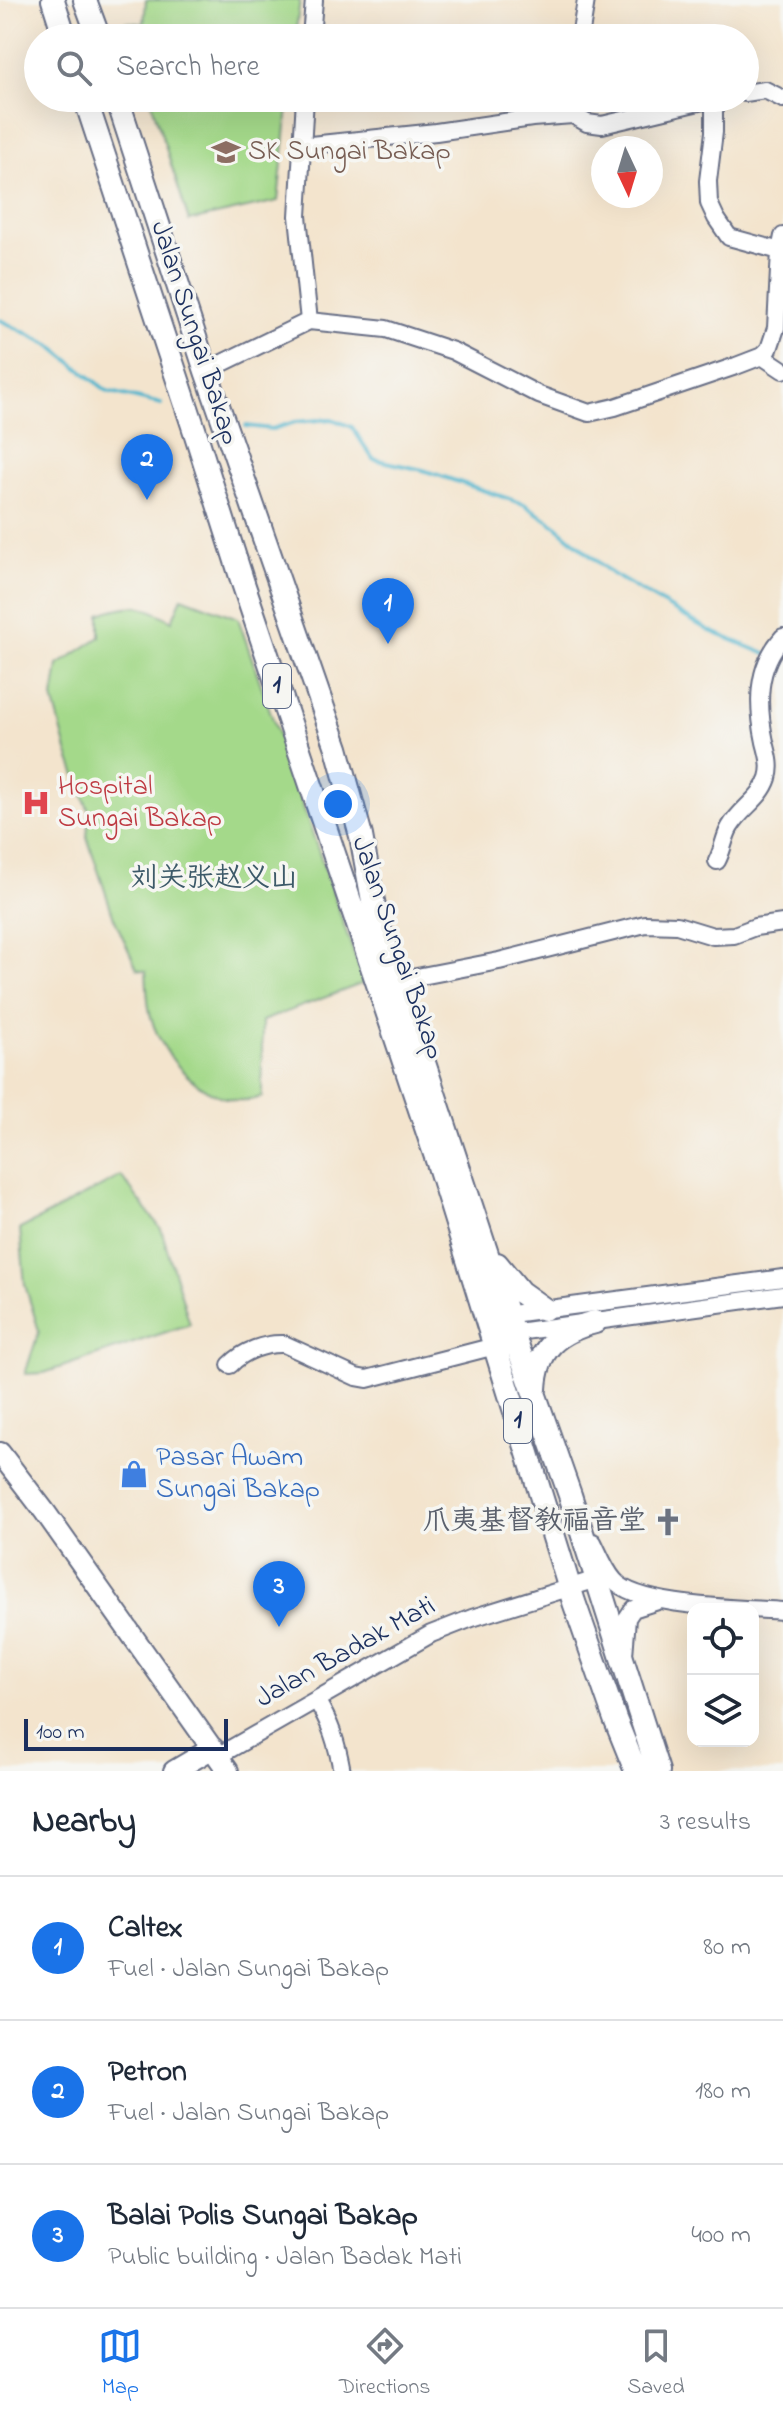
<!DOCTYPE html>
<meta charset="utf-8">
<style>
:root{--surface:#fff;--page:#f2f2f3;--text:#1f2937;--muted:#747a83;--line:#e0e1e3;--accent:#1a73e8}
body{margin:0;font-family:"Indie Flower","LXGW WenKai TC",sans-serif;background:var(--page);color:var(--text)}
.controls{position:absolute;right:24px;bottom:24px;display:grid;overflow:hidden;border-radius:16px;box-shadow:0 8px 32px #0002}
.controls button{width:72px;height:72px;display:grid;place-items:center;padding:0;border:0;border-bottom:2px solid var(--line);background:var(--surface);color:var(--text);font:40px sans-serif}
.compass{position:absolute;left:591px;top:136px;width:72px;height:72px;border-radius:50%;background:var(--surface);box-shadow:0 8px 32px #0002;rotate:176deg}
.scale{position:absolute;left:24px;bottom:20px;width:204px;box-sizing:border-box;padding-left:8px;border:4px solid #1b2f5e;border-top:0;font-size:22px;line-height:28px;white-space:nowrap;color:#1b2f5e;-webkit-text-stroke:6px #f6f6f2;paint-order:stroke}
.you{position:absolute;left:338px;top:804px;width:28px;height:28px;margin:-20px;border:6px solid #fff;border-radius:50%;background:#1a73e8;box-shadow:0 0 0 12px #1a73e833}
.badge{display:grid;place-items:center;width:52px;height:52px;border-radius:50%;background:var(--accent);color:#fff;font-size:26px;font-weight:700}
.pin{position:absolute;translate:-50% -66px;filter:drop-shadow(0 2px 4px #0008)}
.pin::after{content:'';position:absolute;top:42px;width:28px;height:24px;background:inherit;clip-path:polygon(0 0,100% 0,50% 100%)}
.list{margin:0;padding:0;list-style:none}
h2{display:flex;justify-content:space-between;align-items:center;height:104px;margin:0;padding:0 32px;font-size:34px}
h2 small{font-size:26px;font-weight:400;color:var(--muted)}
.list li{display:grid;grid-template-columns:52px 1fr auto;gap:24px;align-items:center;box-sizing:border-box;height:144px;padding:0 32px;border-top:2px solid var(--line)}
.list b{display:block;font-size:30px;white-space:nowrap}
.list p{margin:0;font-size:26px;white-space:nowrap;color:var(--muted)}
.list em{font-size:26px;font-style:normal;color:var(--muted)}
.icon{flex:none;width:44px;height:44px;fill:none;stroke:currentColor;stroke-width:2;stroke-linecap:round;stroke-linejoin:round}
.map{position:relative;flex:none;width:783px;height:1771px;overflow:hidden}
.search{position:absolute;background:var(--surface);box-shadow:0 8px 32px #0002;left:24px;right:24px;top:24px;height:88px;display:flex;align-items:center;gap:20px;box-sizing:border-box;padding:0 28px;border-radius:44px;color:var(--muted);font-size:30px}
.sheet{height:536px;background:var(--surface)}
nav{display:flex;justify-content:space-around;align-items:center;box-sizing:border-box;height:112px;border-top:2px solid var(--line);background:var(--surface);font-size:22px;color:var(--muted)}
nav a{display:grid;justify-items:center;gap:4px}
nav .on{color:var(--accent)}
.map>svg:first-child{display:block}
</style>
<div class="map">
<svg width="783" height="1771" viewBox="0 0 783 1771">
<rect width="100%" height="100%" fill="#f6f6f2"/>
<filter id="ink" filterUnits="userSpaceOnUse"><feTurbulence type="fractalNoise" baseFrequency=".0125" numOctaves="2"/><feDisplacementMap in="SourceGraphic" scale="16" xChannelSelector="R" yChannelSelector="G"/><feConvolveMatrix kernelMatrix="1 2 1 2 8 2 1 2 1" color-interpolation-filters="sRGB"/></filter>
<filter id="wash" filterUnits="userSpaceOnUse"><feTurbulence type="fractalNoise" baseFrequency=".006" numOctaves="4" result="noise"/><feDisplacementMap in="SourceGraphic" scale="32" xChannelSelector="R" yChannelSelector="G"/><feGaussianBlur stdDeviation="1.8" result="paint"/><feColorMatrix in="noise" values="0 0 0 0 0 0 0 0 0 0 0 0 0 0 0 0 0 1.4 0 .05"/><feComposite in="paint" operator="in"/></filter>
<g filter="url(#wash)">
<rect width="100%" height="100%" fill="#f3e4cd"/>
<!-- green -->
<path fill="#a4d98a" stroke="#608474" stroke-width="2" d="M 146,0 L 300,0 L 295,38 L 131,38 L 126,22 L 144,24 Z
M 150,98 L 289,98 L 278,201 L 189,221 Z
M 182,597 L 238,618 L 364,983 L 262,1021 L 262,1097 C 210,1115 157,1056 149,1008 C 147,996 147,983 146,971 L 137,969 L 114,918 L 87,837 L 89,812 L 67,751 L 53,698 L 58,665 L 100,637 L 100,614 C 132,602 143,604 172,621 Z
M 121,1176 L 161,1229 L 190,1324 L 44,1373 L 25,1374 L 39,1331 L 25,1285 L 20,1229 Z"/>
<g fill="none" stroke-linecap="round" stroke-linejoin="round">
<!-- stream -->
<path stroke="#4fb5cd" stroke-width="4" d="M 0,320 L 50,345 L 107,391 L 161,404
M 246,426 L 272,429 L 295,422 L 332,419 L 352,427 L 373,459 L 423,470 L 524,504 L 555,525 L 612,574 L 710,631 L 766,654"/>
</g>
</g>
<g filter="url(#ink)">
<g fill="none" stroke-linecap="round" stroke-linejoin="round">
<defs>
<path id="minor" d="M 311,38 L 314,0
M 580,38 L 586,0
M 745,93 L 765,90 L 783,99
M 305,98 L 298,216 L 309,321
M 574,98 L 573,115 L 587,123 L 602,125 L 716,98
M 714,98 L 714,132 L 708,181 L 709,203 L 716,218 L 729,237 L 780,251
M 301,146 L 436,132 L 532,118 L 573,115
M 762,356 L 783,370
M 206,371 L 309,321 L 386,329 L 453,351 L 539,395 L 589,413 L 615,407 L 736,366 L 762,356 L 769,349 L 776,328 L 780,251 L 783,236
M 717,861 C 723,850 724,837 730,827 C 741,808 761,799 768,778 C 772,766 768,754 765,742 C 757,705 756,667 783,637
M 396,981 L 499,961 L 645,924 L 677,925 L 713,936 L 734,935 L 755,927 L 783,923
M 496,1316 L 783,1278
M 503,1334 L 783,1295
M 230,1365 C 243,1351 265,1343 284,1344 L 356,1377 L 367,1379 L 495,1346
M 593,1542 C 599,1554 605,1570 614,1580 C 637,1608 746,1608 783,1611
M 624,1655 L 627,1618 L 633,1609 L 658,1601
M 316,1700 C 331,1723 337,1744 342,1771
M 218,1756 L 431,1634 L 472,1618 L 597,1579"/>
<path id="major" d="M 0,1453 L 45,1512 L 228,1771
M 174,1771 L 213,1748"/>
<path id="highway" d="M 53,0 L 65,38
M 85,0 L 99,38
M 85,98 L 196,435 L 243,583 L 438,1163 L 574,1602 L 615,1719 L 636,1771
M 117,98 L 206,371 L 337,748 L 361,836 L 376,917 L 513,1333 L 570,1495 L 658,1771
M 497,1264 L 520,1292 L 544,1309
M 535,1389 C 537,1348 557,1332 595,1322"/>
</defs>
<!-- minor casing -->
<use href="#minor" stroke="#676e85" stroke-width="20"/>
<!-- major casing -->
<use href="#major" stroke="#676e85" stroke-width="24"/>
<!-- highway casing -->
<use href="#highway" stroke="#676e85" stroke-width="26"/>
<!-- minor -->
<use href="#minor" stroke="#fff" stroke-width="16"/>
<!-- major -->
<use href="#major" stroke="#fff" stroke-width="20"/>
<!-- highway -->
<use href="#highway" stroke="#fff" stroke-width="22"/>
</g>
</g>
<!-- icons -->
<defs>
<symbol id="school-bare" viewBox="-9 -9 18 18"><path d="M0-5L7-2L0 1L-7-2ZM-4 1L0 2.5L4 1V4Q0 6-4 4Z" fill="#8d6e63" stroke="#f6f6f2" stroke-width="2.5" paint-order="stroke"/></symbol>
<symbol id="hospital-bare" viewBox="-9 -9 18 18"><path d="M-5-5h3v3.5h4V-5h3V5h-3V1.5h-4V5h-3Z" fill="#e0444e" stroke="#f6f6f2" stroke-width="2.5" paint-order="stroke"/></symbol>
<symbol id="shop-bare" viewBox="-9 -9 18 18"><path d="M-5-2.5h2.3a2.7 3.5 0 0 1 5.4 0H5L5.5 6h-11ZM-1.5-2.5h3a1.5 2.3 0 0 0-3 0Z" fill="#3f7fe0" stroke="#f6f6f2" stroke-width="2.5" paint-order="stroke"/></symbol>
<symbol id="church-bare" viewBox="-9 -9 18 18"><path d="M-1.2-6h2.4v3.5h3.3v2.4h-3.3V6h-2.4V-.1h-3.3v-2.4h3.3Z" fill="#6b7280" stroke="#f6f6f2" stroke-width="2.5" paint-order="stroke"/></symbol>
</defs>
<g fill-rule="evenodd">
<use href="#school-bare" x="206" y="132" width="40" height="40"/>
<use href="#hospital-bare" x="16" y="783" width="40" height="40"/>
<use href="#shop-bare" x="114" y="1454" width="40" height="40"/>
<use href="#church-bare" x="648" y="1502" width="40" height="40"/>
</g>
<g text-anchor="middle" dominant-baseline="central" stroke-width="7" stroke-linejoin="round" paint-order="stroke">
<!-- shield labels -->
<g fill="#f6f6f2" stroke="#5d6b8a" stroke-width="2">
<rect x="263" y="664" width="28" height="44" rx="6"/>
<rect x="504" y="1399" width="28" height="44" rx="6"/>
</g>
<g font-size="26" font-weight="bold" fill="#1b2f5e">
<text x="277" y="686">1</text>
<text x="518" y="1421">1</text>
</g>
<!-- education labels -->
<g font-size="28" fill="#785e54" stroke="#f6f6f2" text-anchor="start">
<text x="248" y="152">SK Sungai Bakap</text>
</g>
<!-- street labels -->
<g font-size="28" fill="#1b2f5e" stroke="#f6f6f2">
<text transform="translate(194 333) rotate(72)">Jalan Sungai Bakap</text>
<text transform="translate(397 948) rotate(71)">Jalan Sungai Bakap</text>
<text transform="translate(346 1653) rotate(-29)">Jalan Badak Mati</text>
</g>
<!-- health labels -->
<g font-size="28" fill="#be3a42" stroke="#f6f6f2" text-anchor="start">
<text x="58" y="787">Hospital<tspan x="58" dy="32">Sungai Bakap</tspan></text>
</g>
<!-- park labels -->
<g font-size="28" fill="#3d5a69" stroke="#f6f6f2">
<text x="214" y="879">刘关张赵义山</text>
</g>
<!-- shop labels -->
<g font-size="28" fill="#366cbe" stroke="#f6f6f2" text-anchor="start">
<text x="156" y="1458">Pasar Awam<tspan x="156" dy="32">Sungai Bakap</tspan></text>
</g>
<!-- worship labels -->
<g font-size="28" fill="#5b616d" stroke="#f6f6f2" text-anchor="end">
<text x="646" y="1522">爪夷基督教福音堂</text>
</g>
</g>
</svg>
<div class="controls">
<button><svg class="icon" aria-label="locate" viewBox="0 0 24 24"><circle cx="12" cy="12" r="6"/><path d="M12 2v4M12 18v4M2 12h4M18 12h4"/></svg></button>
<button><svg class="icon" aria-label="layers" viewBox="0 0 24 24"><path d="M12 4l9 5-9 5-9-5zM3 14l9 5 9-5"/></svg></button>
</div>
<svg class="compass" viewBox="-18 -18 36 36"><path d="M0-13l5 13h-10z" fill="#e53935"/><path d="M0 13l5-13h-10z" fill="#747a83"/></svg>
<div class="scale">100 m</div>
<div class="you"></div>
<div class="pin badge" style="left:388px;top:644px">1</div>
<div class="pin badge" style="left:147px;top:500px">2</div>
<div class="pin badge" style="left:279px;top:1627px">3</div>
<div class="search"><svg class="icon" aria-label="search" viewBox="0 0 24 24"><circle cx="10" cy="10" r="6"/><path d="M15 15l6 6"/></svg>Search here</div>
</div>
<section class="sheet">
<h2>Nearby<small>3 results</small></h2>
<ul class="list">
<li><span class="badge">1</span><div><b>Caltex</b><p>Fuel · Jalan Sungai Bakap</p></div><em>80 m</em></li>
<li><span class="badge">2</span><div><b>Petron</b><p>Fuel · Jalan Sungai Bakap</p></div><em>180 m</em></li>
<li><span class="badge">3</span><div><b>Balai Polis Sungai Bakap</b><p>Public building · Jalan Badak Mati</p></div><em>400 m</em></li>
</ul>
</section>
<nav>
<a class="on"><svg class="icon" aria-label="map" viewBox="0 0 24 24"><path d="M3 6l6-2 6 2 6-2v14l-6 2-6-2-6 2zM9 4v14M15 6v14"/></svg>Map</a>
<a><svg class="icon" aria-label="directions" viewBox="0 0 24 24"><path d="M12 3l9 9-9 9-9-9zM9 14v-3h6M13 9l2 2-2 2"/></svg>Directions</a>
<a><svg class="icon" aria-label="saved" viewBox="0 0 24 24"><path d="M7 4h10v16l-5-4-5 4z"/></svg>Saved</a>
</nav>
